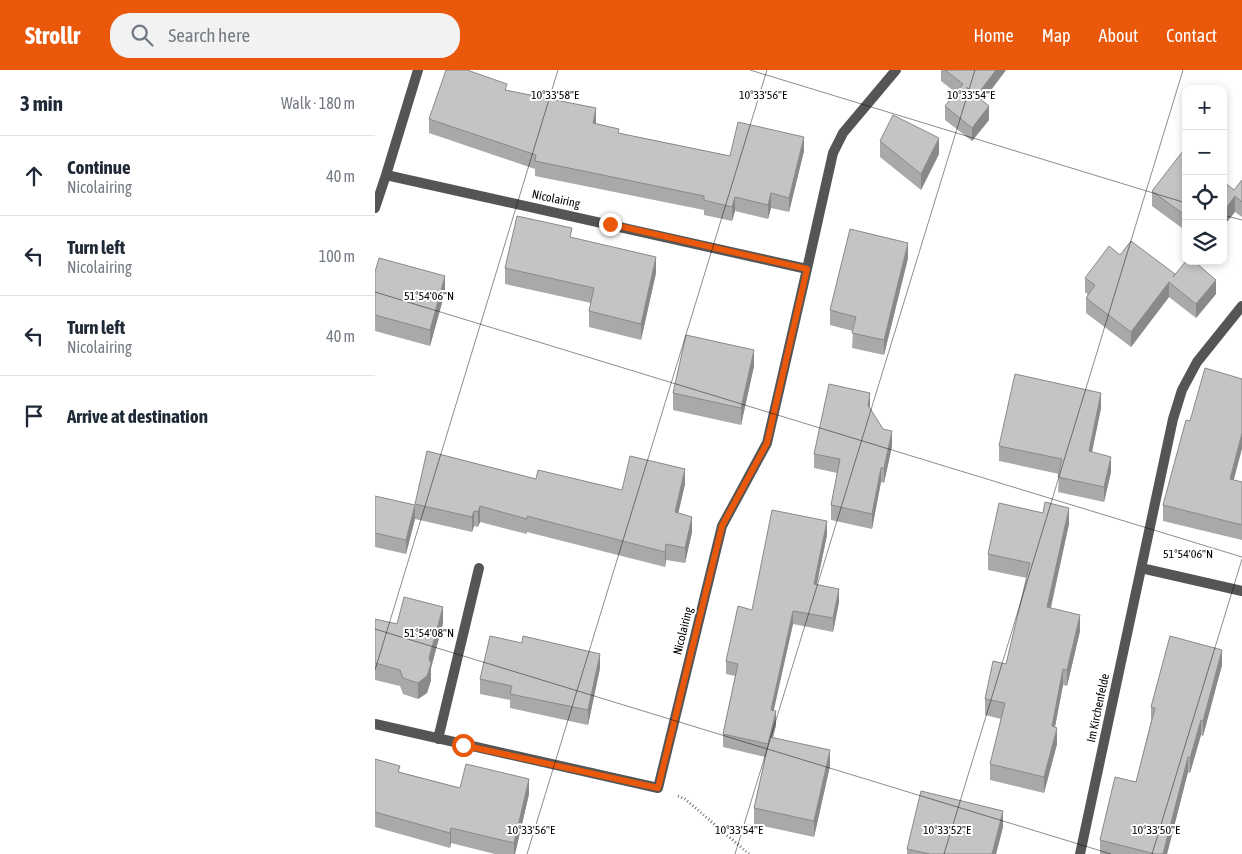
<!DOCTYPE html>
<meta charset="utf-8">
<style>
:root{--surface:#fff;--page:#f2f2f3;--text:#1f2937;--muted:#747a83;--line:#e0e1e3;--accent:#ea580c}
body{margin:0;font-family:"Asap Condensed",sans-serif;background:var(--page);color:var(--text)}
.controls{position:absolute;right:15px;top:15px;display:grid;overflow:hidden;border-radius:10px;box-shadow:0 2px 8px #0003}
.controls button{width:45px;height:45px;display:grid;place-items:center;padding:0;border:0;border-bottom:1px solid var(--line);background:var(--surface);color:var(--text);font:25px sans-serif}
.stop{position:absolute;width:15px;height:15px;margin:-11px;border:4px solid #ea580c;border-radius:50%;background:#fff}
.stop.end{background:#ea580c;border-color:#fff;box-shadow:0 1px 5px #0008}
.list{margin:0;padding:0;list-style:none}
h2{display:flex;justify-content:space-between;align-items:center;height:65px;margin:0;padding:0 20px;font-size:21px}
h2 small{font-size:16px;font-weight:400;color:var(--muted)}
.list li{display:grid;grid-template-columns:32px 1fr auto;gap:15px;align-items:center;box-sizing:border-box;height:80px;padding:0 20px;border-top:1px solid var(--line)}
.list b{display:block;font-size:19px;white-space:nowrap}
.list p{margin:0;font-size:16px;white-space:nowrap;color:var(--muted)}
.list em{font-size:16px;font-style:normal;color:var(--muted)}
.icon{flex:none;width:28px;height:28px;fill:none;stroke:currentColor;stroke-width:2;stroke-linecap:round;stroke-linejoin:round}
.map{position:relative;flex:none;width:867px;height:784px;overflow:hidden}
header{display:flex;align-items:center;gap:30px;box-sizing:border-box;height:70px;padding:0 25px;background:var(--accent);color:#fff}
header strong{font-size:24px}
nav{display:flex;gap:28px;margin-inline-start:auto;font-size:18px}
.search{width:350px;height:45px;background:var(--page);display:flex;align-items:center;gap:12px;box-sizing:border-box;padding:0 18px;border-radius:20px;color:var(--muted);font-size:19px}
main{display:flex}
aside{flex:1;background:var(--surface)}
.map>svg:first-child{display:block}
</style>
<header>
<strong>Strollr</strong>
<div class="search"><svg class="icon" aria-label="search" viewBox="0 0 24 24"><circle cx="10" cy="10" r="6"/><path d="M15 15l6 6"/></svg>Search here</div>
<nav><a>Home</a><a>Map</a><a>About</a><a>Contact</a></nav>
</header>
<main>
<aside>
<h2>3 min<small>Walk · 180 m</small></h2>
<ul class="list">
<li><svg class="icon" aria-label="ahead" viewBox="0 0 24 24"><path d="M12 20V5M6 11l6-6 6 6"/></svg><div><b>Continue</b><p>Nicolairing</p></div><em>40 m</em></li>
<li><svg class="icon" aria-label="left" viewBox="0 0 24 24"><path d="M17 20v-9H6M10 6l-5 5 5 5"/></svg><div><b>Turn left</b><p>Nicolairing</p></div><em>100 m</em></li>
<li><svg class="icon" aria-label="left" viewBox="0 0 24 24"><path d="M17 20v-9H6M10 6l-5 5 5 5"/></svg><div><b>Turn left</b><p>Nicolairing</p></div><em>40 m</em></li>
<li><svg class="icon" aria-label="arrive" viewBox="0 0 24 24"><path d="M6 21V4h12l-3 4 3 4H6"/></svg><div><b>Arrive at destination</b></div></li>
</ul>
</aside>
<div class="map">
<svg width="867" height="784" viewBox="0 0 867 784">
<rect width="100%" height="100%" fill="#fff"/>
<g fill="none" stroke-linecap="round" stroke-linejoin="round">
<!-- path -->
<path stroke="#777" stroke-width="3" stroke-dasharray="1 2.5" stroke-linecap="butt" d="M 303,726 L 310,729 L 374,784"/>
<!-- street -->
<path stroke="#555" stroke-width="10" d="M 11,105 L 43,0
M 0,138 L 11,105 L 432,199 L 392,373 L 347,456 L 283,718 L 0,654
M 432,199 L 458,83 L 468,63 L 521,0
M 766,498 L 867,521
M 63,669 L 104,498
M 705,784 L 798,349 L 807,320 L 822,292 L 867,236"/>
</g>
<!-- wall -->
<path fill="#a9a9a9" d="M 566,0 L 631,0 L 608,30 L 614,50 L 597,71 L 570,50 L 570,36 L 581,23 L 566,11 Z
M 132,20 L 221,54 L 244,63 L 355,86 L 429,81 L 414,142 L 396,138 L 393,149 L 360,141 L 357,151 L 329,145 L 329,140 L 160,106 L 160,99 L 54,63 L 54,49 Z
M 505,71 L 564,84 L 546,120 L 505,87 Z
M 811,83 L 811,161 L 777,136 L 777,121 Z
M 867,110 L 867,147 L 860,142 L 859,120 Z
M 197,168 L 281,203 L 266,270 L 214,257 L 214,241 L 216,233 L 130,214 L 130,198 Z
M 745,185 L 800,205 L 841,224 L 821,248 L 794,227 L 756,277 L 711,243 L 711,228 L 713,225 L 710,222 L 710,208 Z
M 533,188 L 509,285 L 477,278 L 478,261 L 455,255 L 455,240 Z
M 0,202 L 70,222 L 55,276 L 0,261 Z
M 379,296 L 366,355 L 298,340 L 298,323 Z
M 495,338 L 517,376 L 509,413 L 506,412 L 497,459 L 456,450 L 456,435 L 462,403 L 439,398 L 439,384 Z
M 726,338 L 717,382 L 736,402 L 729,432 L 683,422 L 684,404 L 624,391 L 624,376 Z
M 52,381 L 161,409 L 247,420 L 310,414 L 303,443 L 317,462 L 310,493 L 291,490 L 290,497 L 152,462 L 152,464 L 105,452 L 103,457 L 99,456 L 97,462 L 40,449 L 31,484 L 0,477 L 0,426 L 40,435 Z
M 859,410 L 867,412 L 867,470 L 788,451 L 788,435 Z
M 694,454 L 676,538 L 705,561 L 692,616 L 688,615 L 680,657 L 682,674 L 669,723 L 615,710 L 615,694 L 626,649 L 610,645 L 610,629 L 631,594 L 652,508 L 613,500 L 613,484 Z
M 452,465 L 442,514 L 464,532 L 458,562 L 418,554 L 398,641 L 401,655 L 398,667 L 455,696 L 439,767 L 379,754 L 379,738 L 390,687 L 348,677 L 348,664 L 360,606 L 351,604 L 351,591 L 377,540 Z
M 0,549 L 22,554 L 68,553 L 56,598 L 56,610 L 52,623 L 43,629 L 28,624 L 25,616 L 0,610 Z
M 847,595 L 828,666 L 826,665 L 815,703 L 813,702 L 792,784 L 725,784 L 725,770 L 761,712 L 776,651 L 776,637 Z
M 225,598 L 213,655 L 135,638 L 135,630 L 105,624 L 105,609 Z
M 0,689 L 25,702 L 85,718 L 154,724 L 140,784 L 120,784 L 76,773 L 75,778 L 0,757 Z
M 628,757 L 621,784 L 532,784 L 532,779 Z"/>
<!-- shaded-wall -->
<path fill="#898989" d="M 621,0 L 631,0 L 602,39 L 602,25 Z
M 614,36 L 614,50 L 597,71 L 597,58 Z
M 221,38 L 221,53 L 218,68 L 218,53 Z
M 429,67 L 429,81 L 414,142 L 414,128 Z
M 564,68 L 564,84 L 546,120 L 546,104 Z
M 396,123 L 396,138 L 393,149 L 393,135 Z
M 860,126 L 860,142 L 848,157 L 848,142 Z
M 360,127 L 360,141 L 357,151 L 357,137 Z
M 533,173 L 533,188 L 509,285 L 509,270 Z
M 281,187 L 281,203 L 266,270 L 266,254 Z
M 70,206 L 70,222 L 55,276 L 55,260 Z
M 841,210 L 841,224 L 821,248 L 821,234 Z
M 794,212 L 794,227 L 756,277 L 756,262 Z
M 379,280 L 379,296 L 366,355 L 366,338 Z
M 495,323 L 495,337 L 493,349 L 493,335 Z
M 726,323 L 726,338 L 714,396 L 714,381 Z
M 517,361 L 517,376 L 509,413 L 509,398 Z
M 867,363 L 867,379 L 855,424 L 855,409 Z
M 736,387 L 736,402 L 729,432 L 729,417 Z
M 506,398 L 506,412 L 497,459 L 497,444 Z
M 310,399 L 310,414 L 300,458 L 300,442 Z
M 40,435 L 40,449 L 31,484 L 31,470 Z
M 105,436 L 105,452 L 103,457 L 103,442 Z
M 694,438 L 694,454 L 672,553 L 672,537 Z
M 99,441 L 99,456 L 97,462 L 97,447 Z
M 317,447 L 317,462 L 310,493 L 310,478 Z
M 452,451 L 452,465 L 439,527 L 439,514 Z
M 291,474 L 291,490 L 290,497 L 290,482 Z
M 464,519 L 464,532 L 458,562 L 458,548 Z
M 68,537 L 68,553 L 56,598 L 56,610 L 52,623 L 43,629 L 43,613 L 54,588 Z
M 418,541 L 418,554 L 396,653 L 396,640 Z
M 705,545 L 705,561 L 692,616 L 692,600 Z
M 847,580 L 847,595 L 828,666 L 828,651 Z
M 225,584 L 225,598 L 213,655 L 213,640 Z
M 688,599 L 688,615 L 677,672 L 677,656 Z
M 401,641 L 401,655 L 393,687 L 393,674 Z
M 826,650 L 826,665 L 815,703 L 815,688 Z
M 682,658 L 682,674 L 669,723 L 669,707 Z
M 455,680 L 455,696 L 439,767 L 439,751 Z
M 813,687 L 813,702 L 792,784 L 788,784 Z
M 154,709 L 154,724 L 140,784 L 139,784 L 139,773 Z
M 628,741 L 628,757 L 621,784 L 617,784 Z
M 76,758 L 76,773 L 75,778 L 75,763 Z"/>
<!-- building -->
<path fill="#c4c4c4" stroke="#898989" d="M 71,0 L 92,0 L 132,14 L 130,20 L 221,38 L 218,53 L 244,59 L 243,63 L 355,86 L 363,52 L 429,67 L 414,128 L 396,123 L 393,135 L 360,127 L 357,137 L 329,130 L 329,126 L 160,91 L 161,85 L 54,49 Z
M 570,0 L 621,0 L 602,25 L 591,17 L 614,36 L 597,58 L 570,36 L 588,14 Z
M 518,45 L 564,68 L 546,104 L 505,71 Z
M 808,81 L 811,83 L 811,146 L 777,121 Z
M 867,110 L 867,132 L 860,126 L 848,142 L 848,111 L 859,120 Z
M 142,146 L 197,158 L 195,167 L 281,187 L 266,254 L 214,241 L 219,218 L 130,198 Z
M 475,159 L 533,173 L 509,270 L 477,263 L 481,247 L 455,240 Z
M 756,171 L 800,204 L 798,207 L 811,191 L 819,191 L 841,210 L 821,234 L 794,212 L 756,262 L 711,228 L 720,215 L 710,208 L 734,176 L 745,185 Z
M 4,188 L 70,206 L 55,260 L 0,245 L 0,202 Z
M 311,265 L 379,280 L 366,338 L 298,323 Z
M 830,298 L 867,309 L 867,363 L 855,409 L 867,412 L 867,455 L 788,435 L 811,350 L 815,351 Z
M 640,304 L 726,323 L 714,381 L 736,387 L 729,417 L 683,407 L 687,389 L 624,376 Z
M 454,314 L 495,323 L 493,335 L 508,359 L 517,361 L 509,398 L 506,398 L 497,444 L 456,435 L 465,389 L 439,384 Z
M 52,381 L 161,409 L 163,400 L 247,420 L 255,386 L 310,399 L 300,442 L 317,447 L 310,478 L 291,474 L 290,482 L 152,446 L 152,449 L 105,436 L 103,442 L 99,441 L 97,447 L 40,434 Z
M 0,426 L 40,435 L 31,470 L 0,463 Z
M 670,432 L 694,438 L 672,537 L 705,545 L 692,600 L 688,599 L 677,656 L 682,658 L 669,707 L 615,694 L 630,633 L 610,629 L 618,591 L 631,594 L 655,493 L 613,484 L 624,433 L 668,443 Z
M 397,440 L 452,451 L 439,514 L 464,519 L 458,548 L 418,541 L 396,640 L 401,641 L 393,674 L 348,664 L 363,594 L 351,591 L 363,536 L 377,540 Z
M 29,527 L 68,537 L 54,588 L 56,594 L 52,606 L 43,613 L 28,608 L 25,600 L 0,593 L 0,549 L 22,554 Z
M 115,566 L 147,573 L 148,566 L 225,584 L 213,640 L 135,624 L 137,616 L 105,609 Z
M 795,566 L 847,580 L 828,651 L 826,650 L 815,688 L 813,687 L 788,784 L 780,784 L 725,770 L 740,707 L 761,712 L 780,638 L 776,637 Z
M 395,667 L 455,680 L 439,751 L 379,738 Z
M 0,689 L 25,696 L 23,702 L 85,718 L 91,694 L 154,709 L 139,773 L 76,758 L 75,763 L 0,742 Z
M 546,721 L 628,741 L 617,784 L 555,784 L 532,779 Z"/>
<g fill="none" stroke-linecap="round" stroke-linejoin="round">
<!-- route -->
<path stroke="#ea580c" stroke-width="6" d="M 88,675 L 283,718 L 347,456 L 392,373 L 432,199 L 235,154"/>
</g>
<!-- ticks -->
<path fill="none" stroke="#000" stroke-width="1" stroke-opacity="0.45" d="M 375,0 L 811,133M 848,145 L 867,150M 0,222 L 867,487M 0,559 L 736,784M 0,600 L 183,0M 152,784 L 392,0M 360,784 L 600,0M 569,784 L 808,0M 777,784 L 867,489"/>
<g text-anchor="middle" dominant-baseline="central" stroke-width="4" stroke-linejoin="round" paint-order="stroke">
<!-- street labels -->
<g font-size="12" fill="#000" stroke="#fff">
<text transform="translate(181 129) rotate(12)">Nicolairing</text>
<text transform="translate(308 561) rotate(-76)">Nicolairing</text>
<text transform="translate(723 638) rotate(-78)">Im Kirchenfelde</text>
</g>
</g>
<g font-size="12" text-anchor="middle" fill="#000" stroke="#fff" stroke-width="4" stroke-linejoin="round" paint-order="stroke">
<text x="180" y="29">10°33'58"E</text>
<text x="388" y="29">10°33'56"E</text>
<text x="596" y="29">10°33'54"E</text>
<text x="54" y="230">51°54'06"N</text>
<text x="813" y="488">51°54'06"N</text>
<text x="54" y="567">51°54'08"N</text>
<text x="156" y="764">10°33'56"E</text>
<text x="364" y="764">10°33'54"E</text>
<text x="572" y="764">10°33'52"E</text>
<text x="781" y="764">10°33'50"E</text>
</g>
</svg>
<div class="controls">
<button>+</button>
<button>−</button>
<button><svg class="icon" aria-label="locate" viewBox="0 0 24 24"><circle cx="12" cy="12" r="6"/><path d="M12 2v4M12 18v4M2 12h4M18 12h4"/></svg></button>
<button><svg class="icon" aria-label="layers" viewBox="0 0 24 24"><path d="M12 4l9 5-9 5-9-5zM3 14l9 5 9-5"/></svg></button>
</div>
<div class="stop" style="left:88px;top:675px"></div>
<div class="stop end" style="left:235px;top:154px"></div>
</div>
</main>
